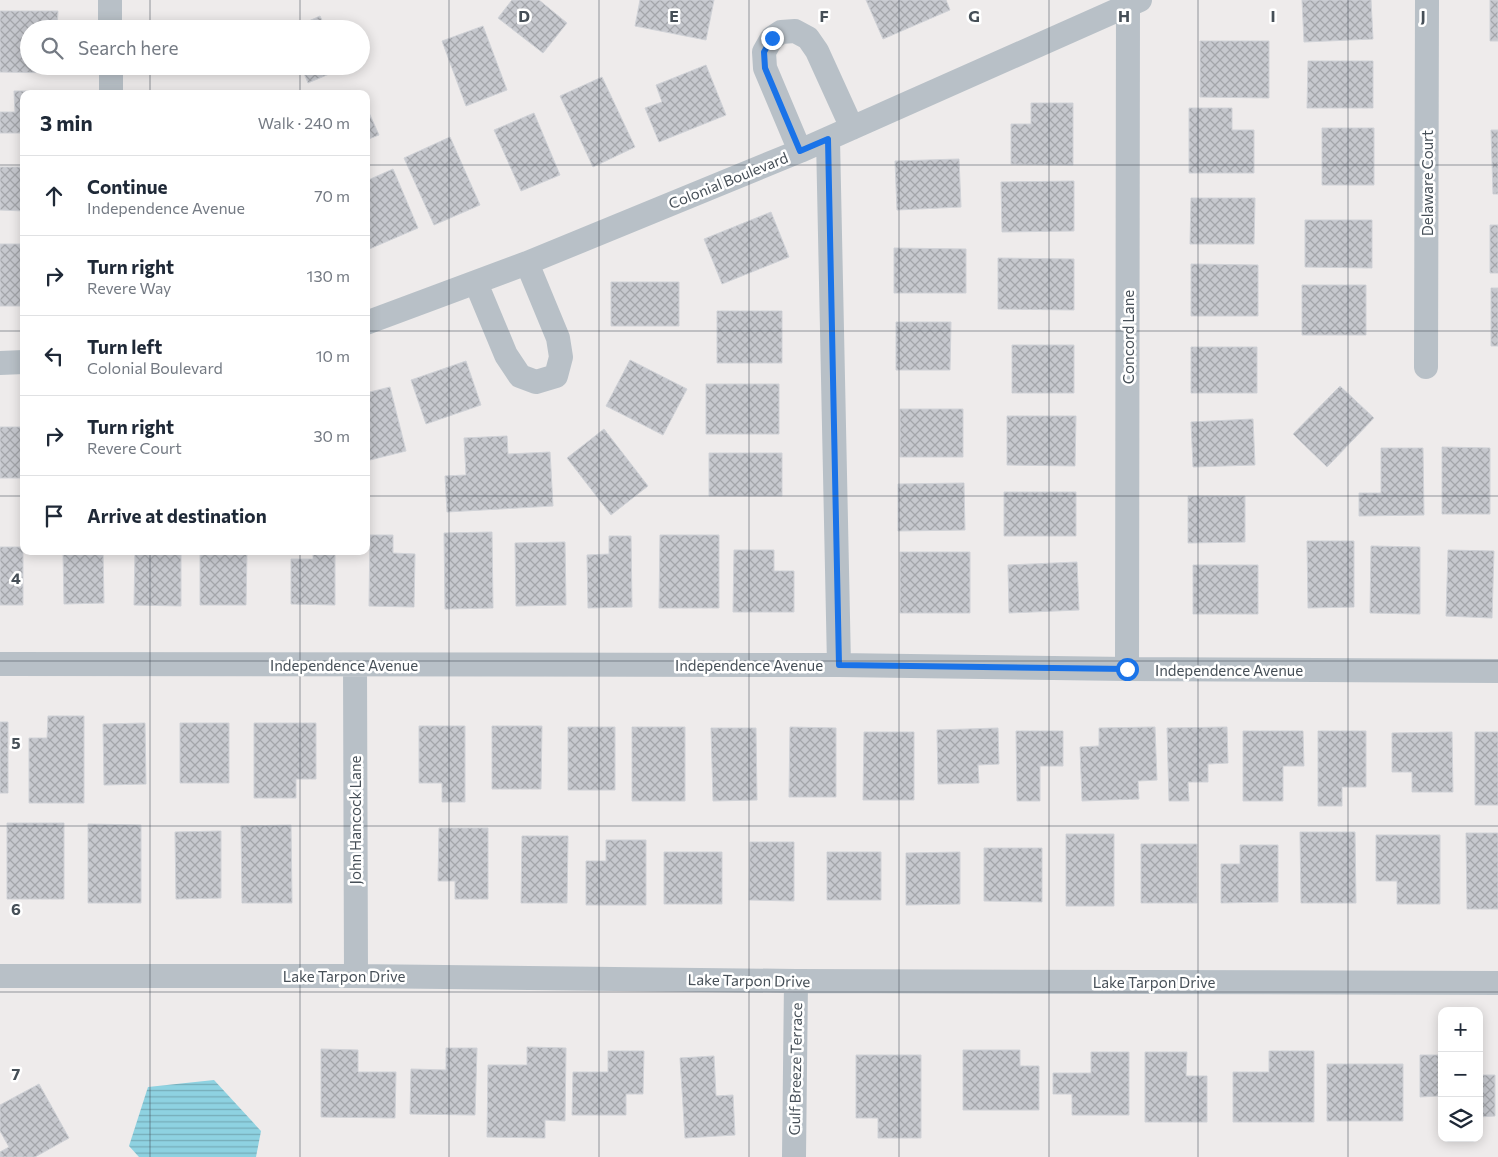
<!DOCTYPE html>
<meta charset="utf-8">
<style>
:root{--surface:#fff;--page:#f6f6f7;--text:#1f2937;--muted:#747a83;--line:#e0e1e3}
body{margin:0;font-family:Commissioner,sans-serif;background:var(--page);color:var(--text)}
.controls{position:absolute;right:15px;bottom:15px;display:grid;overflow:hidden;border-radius:10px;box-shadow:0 2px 12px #0003}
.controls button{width:45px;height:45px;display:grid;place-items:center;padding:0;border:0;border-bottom:1px solid var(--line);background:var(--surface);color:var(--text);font:25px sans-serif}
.stop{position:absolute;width:15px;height:15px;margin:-11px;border:4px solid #1a73e8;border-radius:50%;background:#fff}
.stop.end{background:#1a73e8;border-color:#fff;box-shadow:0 1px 5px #0008}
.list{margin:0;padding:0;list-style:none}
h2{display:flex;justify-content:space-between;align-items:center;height:65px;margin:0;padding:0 20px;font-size:21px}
h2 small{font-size:16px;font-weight:400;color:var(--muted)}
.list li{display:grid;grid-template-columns:32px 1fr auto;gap:15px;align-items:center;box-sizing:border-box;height:80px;padding:0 20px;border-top:1px solid var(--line)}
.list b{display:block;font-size:19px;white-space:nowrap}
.list p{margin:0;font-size:16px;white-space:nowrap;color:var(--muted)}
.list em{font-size:16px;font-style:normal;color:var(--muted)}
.icon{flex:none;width:28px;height:28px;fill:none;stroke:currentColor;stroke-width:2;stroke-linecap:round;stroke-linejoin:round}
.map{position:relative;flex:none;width:1498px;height:1157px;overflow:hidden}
.search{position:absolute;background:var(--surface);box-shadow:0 2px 12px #0003;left:20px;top:20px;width:350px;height:55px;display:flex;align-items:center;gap:12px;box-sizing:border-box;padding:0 18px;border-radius:28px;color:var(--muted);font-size:19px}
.panel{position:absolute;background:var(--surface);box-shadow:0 2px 12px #0003;left:20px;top:90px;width:350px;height:465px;border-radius:10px}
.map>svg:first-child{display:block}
</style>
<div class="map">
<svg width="1498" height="1157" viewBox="0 0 1498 1157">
<defs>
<pattern id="water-rules" width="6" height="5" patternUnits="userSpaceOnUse" patternTransform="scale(1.25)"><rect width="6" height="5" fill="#8ed2e1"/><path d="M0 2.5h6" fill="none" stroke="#76adb9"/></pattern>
<pattern id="building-cross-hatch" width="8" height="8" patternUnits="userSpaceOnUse" patternTransform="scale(1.25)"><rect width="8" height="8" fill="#c6c8ce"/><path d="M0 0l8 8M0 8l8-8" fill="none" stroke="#a3a5aa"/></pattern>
</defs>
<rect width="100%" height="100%" fill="#eeebeb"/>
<!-- water -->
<path fill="url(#water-rules)" d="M 214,1080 L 261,1131 L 256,1157 L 139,1157 L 129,1146 L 148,1087 Z"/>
<!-- building -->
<path fill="url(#building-cross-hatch)" stroke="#d0d2d7" d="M 512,0 L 539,0 L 567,23 L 543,53 L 498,18 Z
M 640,0 L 714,0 L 706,40 L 635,26 Z
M 866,0 L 946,0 L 950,10 L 883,39 Z
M 1302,0 L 1371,0 L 1373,39 L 1304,42 Z
M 1490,0 L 1498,0 L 1498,41 L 1490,41 Z
M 0,11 L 58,11 L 57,29 L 29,29 L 29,66 L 57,66 L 57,73 L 0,72 Z
M 320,16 L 326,29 L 291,29 Z
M 247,24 L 247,29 L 174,29 L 174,25 Z
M 483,26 L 507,90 L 466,106 L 442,41 Z
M 1200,41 L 1269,41 L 1269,98 L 1200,97 Z
M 1308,61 L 1373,61 L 1373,108 L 1307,108 Z
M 706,65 L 726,115 L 659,142 L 645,108 L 662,102 L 656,85 Z
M 175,66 L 247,66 L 247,73 L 175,73 Z
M 280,66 L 300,66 L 283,73 Z
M 301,66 L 342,66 L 343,68 L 308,83 Z
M 602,77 L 635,147 L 593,167 L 560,96 Z
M 14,91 L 56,91 L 56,94 L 24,94 L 24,133 L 0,133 L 0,112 L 15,112 Z
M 1031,103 L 1073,103 L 1073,165 L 1011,164 L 1011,124 L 1031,124 Z
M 366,106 L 379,135 L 366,140 Z
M 1189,108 L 1232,108 L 1232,130 L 1254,130 L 1254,173 L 1189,173 Z
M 534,113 L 560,175 L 521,191 L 494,130 Z
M 1322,128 L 1374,128 L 1374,185 L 1322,185 Z
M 1491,130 L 1498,130 L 1498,194 L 1493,194 Z
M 450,137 L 480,205 L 434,225 L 404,158 Z
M 959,159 L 961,207 L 897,210 L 895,161 Z
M 0,167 L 24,167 L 24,211 L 0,210 Z
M 393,169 L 418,228 L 367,250 L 366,181 Z
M 1074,181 L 1074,231 L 1002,232 L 1001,182 Z
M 1191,198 L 1255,198 L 1254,244 L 1190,244 Z
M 771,212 L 789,257 L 722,284 L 704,239 Z
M 1305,220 L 1372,220 L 1372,268 L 1305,267 Z
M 1490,225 L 1498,225 L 1498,273 L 1490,273 Z
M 0,244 L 24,244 L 24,306 L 0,306 Z
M 894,248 L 966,249 L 966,293 L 894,293 Z
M 998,258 L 1074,259 L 1074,310 L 998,309 Z
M 1191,264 L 1258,265 L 1258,316 L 1191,316 Z
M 611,282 L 679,282 L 679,326 L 611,326 Z
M 1302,285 L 1366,285 L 1366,335 L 1302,335 Z
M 1491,288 L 1498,288 L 1498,346 L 1491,346 Z
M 717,311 L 782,311 L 782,363 L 717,363 Z
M 896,322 L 951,322 L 950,370 L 896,370 Z
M 1012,345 L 1074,345 L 1074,393 L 1012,393 Z
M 1191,347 L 1257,347 L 1257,393 L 1191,393 Z
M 630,360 L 687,389 L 663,435 L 606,406 Z
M 466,361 L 481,405 L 426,424 L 411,380 Z
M 706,384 L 779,384 L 779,434 L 706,434 Z
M 1340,386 L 1374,418 L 1327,467 L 1293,434 Z
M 390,387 L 406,451 L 366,461 L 366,393 Z
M 900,409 L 963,409 L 963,457 L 900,457 Z
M 1007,416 L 1076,416 L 1075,466 L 1007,465 Z
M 1253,419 L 1255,465 L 1193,467 L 1191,422 Z
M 0,427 L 24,427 L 24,478 L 0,478 Z
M 604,429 L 648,486 L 611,515 L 567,458 Z
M 507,436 L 508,454 L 550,452 L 553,506 L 447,512 L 445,476 L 466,475 L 464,438 Z
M 1442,447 L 1490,448 L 1490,514 L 1442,514 Z
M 1381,448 L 1423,448 L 1424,515 L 1359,516 L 1359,493 L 1381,493 Z
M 709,453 L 782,453 L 782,496 L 709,496 Z
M 964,483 L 965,530 L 898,531 L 898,484 Z
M 1004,492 L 1076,492 L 1076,536 L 1004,536 Z
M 1188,496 L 1245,496 L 1245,542 L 1188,543 Z
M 492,532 L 493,608 L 445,609 L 444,533 Z
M 370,535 L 393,535 L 393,553 L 415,554 L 414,607 L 369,606 Z
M 660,535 L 719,535 L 719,608 L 659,608 Z
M 609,536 L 631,536 L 632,607 L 588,608 L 587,555 L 609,554 Z
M 1307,541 L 1354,541 L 1354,607 L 1308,608 Z
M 565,542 L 566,605 L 516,606 L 515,543 Z
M 1371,546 L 1420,547 L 1420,614 L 1370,613 Z
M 0,547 L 23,547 L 23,605 L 0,605 Z
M 734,550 L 774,550 L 774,571 L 794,571 L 794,612 L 733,612 Z
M 1448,550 L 1494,551 L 1492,618 L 1446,616 Z
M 63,551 L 103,551 L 104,603 L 64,604 Z
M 135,551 L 181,551 L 181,606 L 134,605 Z
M 200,551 L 247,551 L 246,605 L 200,605 Z
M 313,551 L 335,551 L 335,605 L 291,604 L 291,559 L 313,559 Z
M 900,552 L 970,552 L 970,613 L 900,613 Z
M 1077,562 L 1079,610 L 1009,613 L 1008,565 Z
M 1193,565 L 1258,565 L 1258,614 L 1193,614 Z
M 48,716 L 84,716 L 84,803 L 29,803 L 29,738 L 47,738 Z
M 0,722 L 8,722 L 8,793 L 0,793 Z
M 145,723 L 146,784 L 104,785 L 103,724 Z
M 180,723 L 229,723 L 229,783 L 180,783 Z
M 254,723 L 316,723 L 316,779 L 296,779 L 296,798 L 254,798 Z
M 419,726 L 465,726 L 465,802 L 442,802 L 442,783 L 419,783 Z
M 492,726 L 542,726 L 541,789 L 492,789 Z
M 568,727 L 615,727 L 615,790 L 568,790 Z
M 632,727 L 685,727 L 685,801 L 632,801 Z
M 790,727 L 836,728 L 836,797 L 789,797 Z
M 1155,727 L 1157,780 L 1138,781 L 1139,799 L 1082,801 L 1080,747 L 1099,746 L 1099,728 Z
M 1227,727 L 1228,763 L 1208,764 L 1208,782 L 1188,782 L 1189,801 L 1169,801 L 1167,728 Z
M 711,728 L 756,728 L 757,800 L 713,801 Z
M 998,728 L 999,764 L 978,765 L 979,783 L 938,784 L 937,730 Z
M 1016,731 L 1063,731 L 1063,766 L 1040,766 L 1040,801 L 1017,801 Z
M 1243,731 L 1303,731 L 1304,766 L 1283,766 L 1283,801 L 1243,801 Z
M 1318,731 L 1366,731 L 1366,787 L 1342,787 L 1342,806 L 1318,806 Z
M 864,732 L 914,732 L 914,800 L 863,800 Z
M 1452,732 L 1453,792 L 1412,792 L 1412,772 L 1392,772 L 1392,733 Z
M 1475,732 L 1498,732 L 1498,805 L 1475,805 Z
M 7,823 L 64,823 L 64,899 L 7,899 Z
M 88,824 L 141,825 L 141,903 L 88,903 Z
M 291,825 L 292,903 L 242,903 L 241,826 Z
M 439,828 L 488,828 L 488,899 L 455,899 L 455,881 L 438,881 Z
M 221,831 L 221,898 L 176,899 L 175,832 Z
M 1300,832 L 1355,832 L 1356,903 L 1301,903 Z
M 1466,833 L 1498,833 L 1498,909 L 1467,909 Z
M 1066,834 L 1114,834 L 1114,906 L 1066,906 Z
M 1376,835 L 1440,835 L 1440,904 L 1397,904 L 1397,881 L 1376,881 Z
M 522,836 L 568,836 L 567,903 L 521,903 Z
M 606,840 L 646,840 L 646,905 L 586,905 L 586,861 L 606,861 Z
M 750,842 L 794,842 L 794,901 L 749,900 Z
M 1141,844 L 1197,844 L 1197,903 L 1141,903 Z
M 1240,845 L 1278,845 L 1278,902 L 1221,903 L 1221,864 L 1240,864 Z
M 984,848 L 1042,848 L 1042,902 L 984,901 Z
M 664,852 L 722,852 L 722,904 L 664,904 Z
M 827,852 L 881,852 L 881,900 L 827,900 Z
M 960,852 L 960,904 L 906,905 L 906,853 Z
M 527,1047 L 566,1048 L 565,1121 L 545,1120 L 545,1138 L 487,1137 L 488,1065 L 527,1065 Z
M 446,1048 L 477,1048 L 475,1115 L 410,1114 L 411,1069 L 446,1070 Z
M 321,1049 L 358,1050 L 358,1072 L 396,1072 L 395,1118 L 321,1117 Z
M 963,1050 L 1020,1050 L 1020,1066 L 1039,1066 L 1039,1110 L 963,1110 Z
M 608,1051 L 644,1051 L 643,1094 L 626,1094 L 626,1115 L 572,1115 L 573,1072 L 608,1072 Z
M 1269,1051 L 1314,1051 L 1314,1122 L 1233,1122 L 1233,1072 L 1269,1072 Z
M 1091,1052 L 1129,1052 L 1129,1115 L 1072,1115 L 1072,1094 L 1053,1094 L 1053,1073 L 1091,1073 Z
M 1145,1052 L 1187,1052 L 1186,1076 L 1207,1076 L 1207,1122 L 1145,1122 Z
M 856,1055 L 921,1055 L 921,1138 L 878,1138 L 878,1118 L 856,1118 Z
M 1420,1055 L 1442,1055 L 1442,1117 L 1439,1117 L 1439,1096 L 1420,1097 Z
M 714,1056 L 716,1096 L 733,1095 L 735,1135 L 685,1138 L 680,1058 Z
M 1327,1064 L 1403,1064 L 1403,1121 L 1327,1121 Z
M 1479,1075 L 1495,1075 L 1495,1116 L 1479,1117 Z
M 39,1084 L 69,1138 L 35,1157 L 0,1157 L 0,1152 L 9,1147 L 0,1131 L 0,1105 Z"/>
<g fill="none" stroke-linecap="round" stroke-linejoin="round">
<!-- street -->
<path stroke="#b8c0c7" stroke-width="24" d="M 110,0 L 110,29
M 111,66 L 111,94
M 828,139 L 839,665
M 800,151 L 765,68 L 764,52 L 772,38 L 781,32 L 795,31 L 808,38 L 817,51 L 852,128
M 476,283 L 506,355 L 520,376 L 536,382 L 556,376 L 561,357 L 558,338 L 527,263
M 366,323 L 527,263 L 800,151 L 1140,0
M 0,363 L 24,362
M 1426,367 L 1427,0
M 0,664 L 839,665 L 1127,669 L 1498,671
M 355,665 L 356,976
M 1127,669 L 1128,0
M 0,976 L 356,976 L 796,981 L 1498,983
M 794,1157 L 796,981"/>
</g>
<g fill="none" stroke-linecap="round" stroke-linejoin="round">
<!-- route -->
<path stroke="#1a73e8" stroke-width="6" d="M 772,38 L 764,52 L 765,68 L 800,151 L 828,139 L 839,665 L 1127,669"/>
</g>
<!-- grid -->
<path fill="none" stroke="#464f57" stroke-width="1" stroke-opacity="0.55" d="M 150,0 L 150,29M 300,0 L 300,29M 449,0 L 449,1157M 599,0 L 599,1157M 749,0 L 749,1157M 899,0 L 899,1157M 1049,0 L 1049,1157M 1198,0 L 1198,1157M 1348,0 L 1348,1157M 150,66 L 150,94M 300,66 L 300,94M 0,165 L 24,165M 366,165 L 1498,165M 0,331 L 24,331M 366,331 L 1498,331M 0,496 L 24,496M 366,496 L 1498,496M 150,551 L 150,1157M 300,551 L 300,1157M 0,661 L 1498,661M 0,826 L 1498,826M 0,992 L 1498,992"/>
<g text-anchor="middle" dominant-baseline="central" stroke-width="5" stroke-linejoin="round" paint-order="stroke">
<!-- street labels -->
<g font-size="15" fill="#464f57" stroke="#fff">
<text transform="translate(728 180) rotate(-22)">Colonial Boulevard</text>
<text transform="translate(1427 183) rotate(-90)">Delaware Court</text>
<text transform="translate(1128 337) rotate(-90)">Concord Lane</text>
<text x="344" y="665">Independence Avenue</text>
<text x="749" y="665">Independence Avenue</text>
<text x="1229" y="670">Independence Avenue</text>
<text transform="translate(355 820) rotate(-90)">John Hancock Lane</text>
<text x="344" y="976">Lake Tarpon Drive</text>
<text transform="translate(749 980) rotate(1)">Lake Tarpon Drive</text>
<text x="1154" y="982">Lake Tarpon Drive</text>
<text transform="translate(795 1069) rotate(-89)">Gulf Breeze Terrace</text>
</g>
</g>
<g font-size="16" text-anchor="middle" font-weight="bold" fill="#464f57" stroke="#fff" stroke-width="5" stroke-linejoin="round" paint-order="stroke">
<text x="524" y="22">D</text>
<text x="674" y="22">E</text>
<text x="824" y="22">F</text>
<text x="974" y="22">G</text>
<text x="1124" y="22">H</text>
<text x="1273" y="22">I</text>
<text x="1423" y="22">J</text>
<text x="16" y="584">4</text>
<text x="16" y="749">5</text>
<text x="16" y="915">6</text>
<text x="16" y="1080">7</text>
</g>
</svg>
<div class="controls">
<button>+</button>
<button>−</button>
<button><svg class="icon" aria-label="layers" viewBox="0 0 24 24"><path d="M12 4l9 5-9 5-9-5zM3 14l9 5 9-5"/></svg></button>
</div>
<div class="stop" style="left:1127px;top:669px"></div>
<div class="stop end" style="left:772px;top:38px"></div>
<div class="search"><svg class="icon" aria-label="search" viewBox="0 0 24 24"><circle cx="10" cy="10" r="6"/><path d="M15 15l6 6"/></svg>Search here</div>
<section class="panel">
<h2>3 min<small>Walk · 240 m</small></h2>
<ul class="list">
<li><svg class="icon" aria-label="ahead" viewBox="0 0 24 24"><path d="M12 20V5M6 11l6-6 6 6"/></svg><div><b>Continue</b><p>Independence Avenue</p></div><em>70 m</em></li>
<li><svg class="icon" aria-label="right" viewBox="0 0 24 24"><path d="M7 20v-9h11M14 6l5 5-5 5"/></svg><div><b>Turn right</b><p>Revere Way</p></div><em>130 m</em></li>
<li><svg class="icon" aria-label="left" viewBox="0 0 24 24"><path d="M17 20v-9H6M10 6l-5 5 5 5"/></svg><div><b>Turn left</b><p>Colonial Boulevard</p></div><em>10 m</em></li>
<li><svg class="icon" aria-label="right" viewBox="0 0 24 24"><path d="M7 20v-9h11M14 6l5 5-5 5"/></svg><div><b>Turn right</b><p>Revere Court</p></div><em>30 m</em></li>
<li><svg class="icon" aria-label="arrive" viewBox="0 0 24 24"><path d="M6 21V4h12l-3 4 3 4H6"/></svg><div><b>Arrive at destination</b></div></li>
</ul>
</section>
</div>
